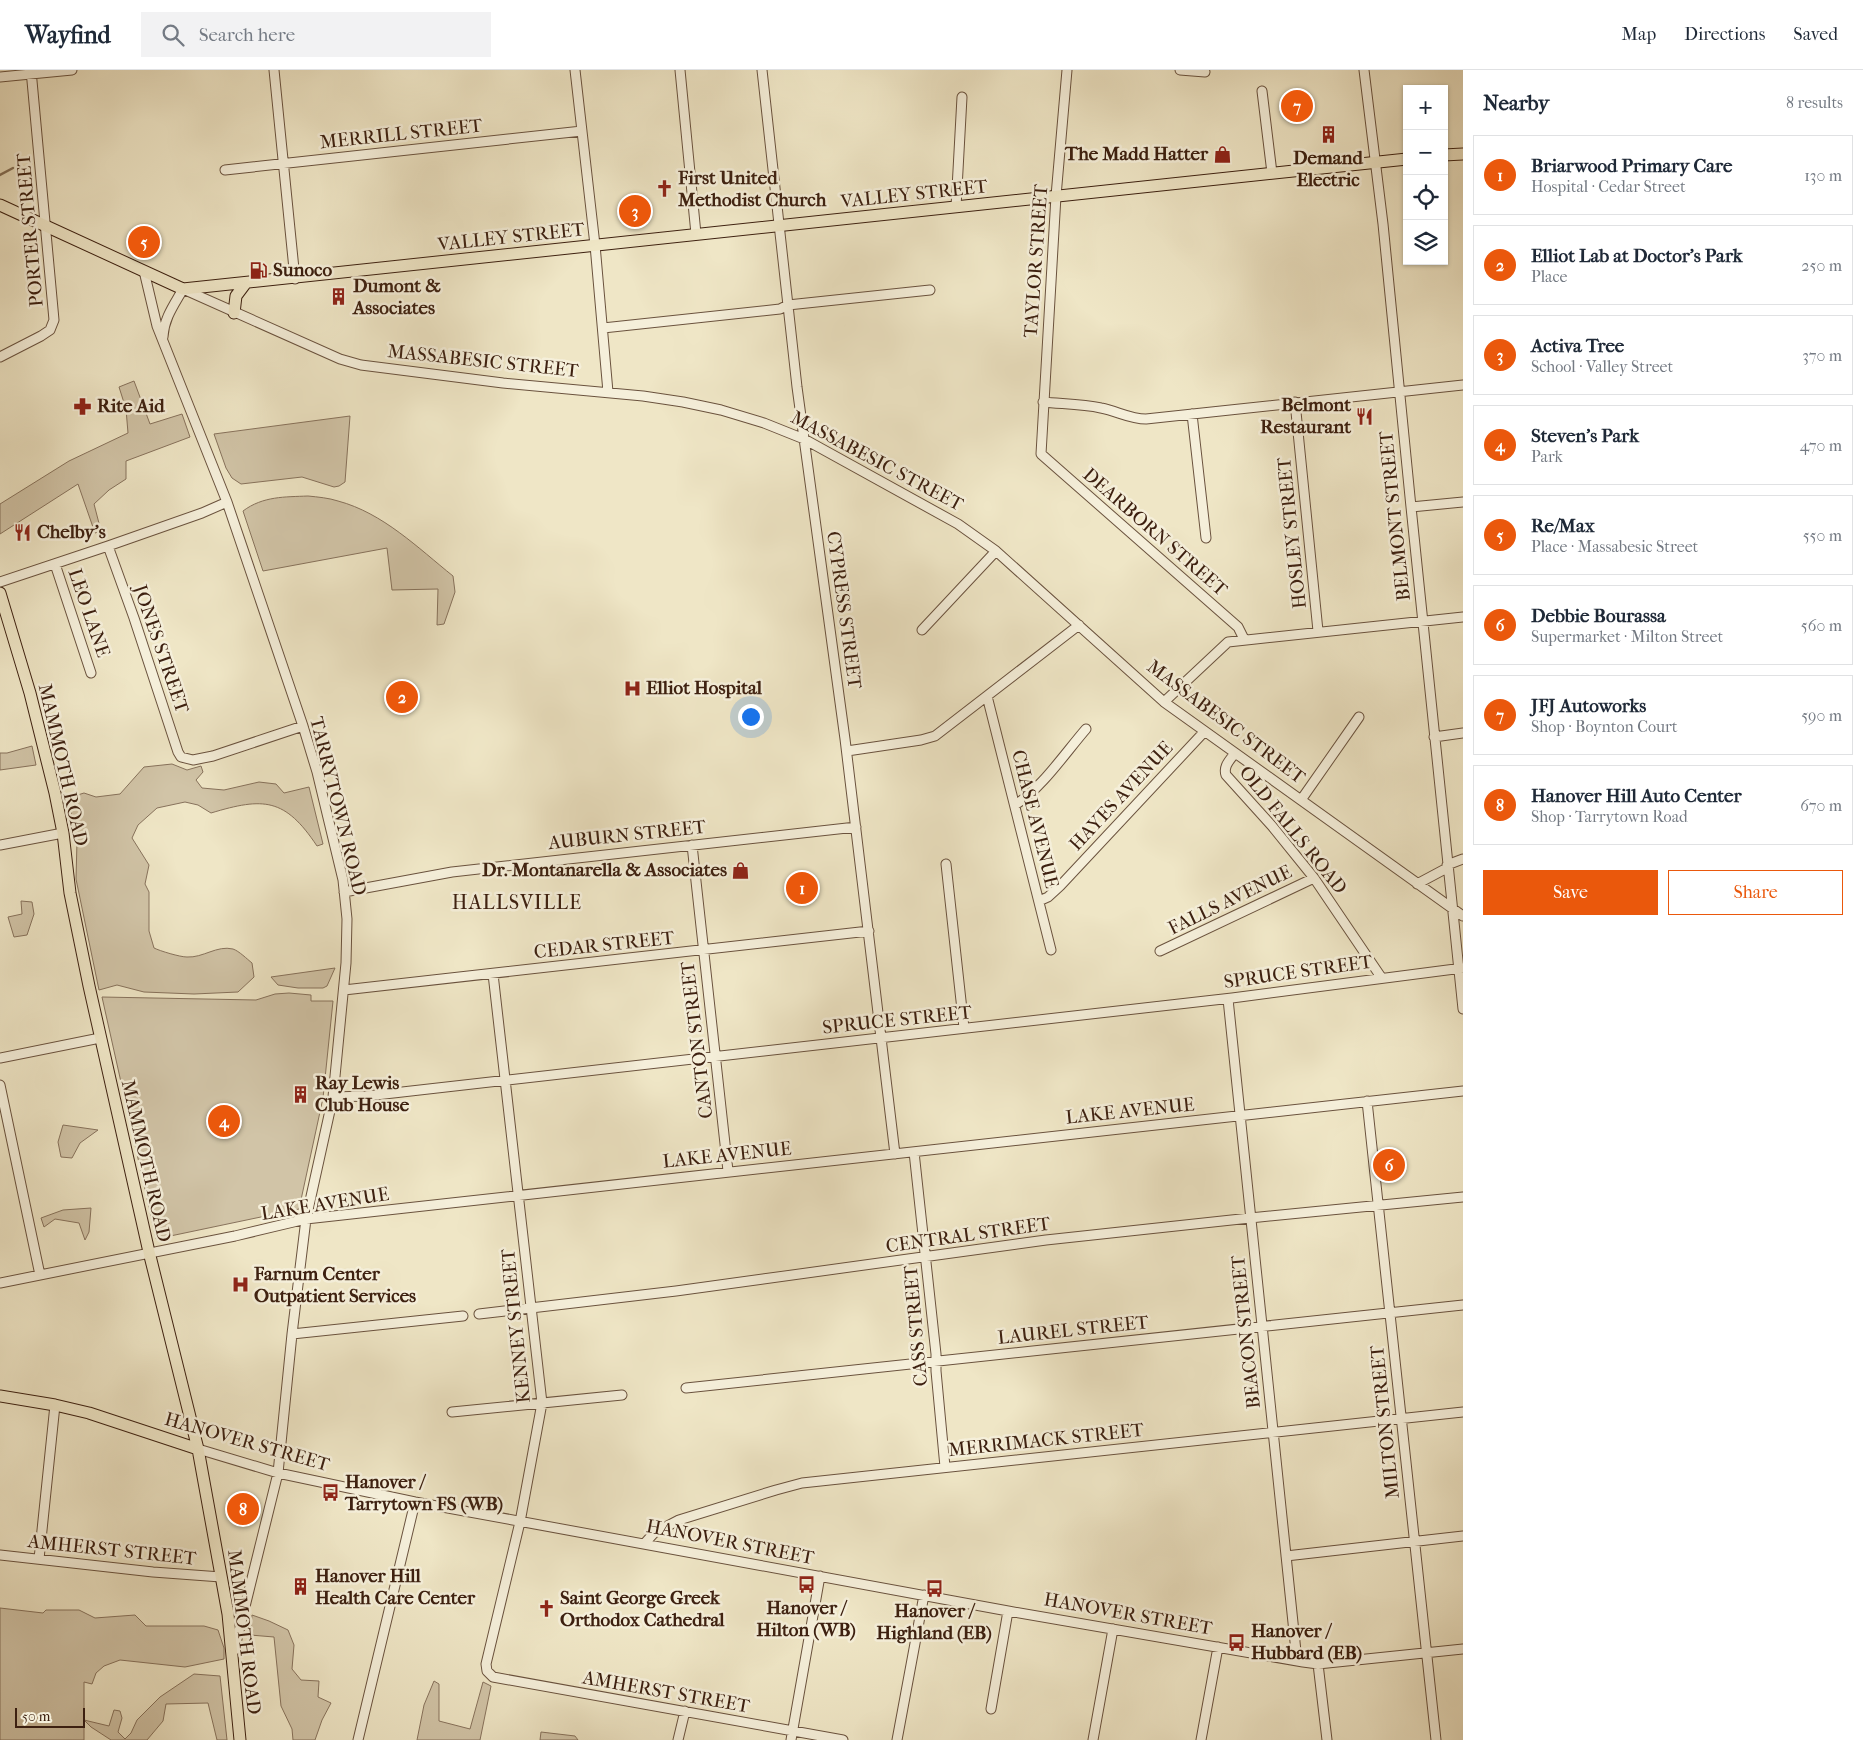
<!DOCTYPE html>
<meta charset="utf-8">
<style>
:root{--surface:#fff;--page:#f2f2f3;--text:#1f2937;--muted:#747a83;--line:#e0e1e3;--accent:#ea580c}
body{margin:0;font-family:"IM FELL French Canon",serif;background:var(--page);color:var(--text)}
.controls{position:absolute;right:15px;top:15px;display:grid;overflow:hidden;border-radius:0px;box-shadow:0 1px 4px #0004}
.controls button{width:45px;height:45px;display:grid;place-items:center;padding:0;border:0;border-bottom:1px solid var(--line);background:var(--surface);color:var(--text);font:25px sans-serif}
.scale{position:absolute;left:15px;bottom:12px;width:70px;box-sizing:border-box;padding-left:5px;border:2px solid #3d2010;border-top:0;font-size:14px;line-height:18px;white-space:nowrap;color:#3d2010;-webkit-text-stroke:4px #f5efda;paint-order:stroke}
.you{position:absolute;left:750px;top:646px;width:18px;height:18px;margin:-12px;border:4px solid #fff;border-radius:50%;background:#1a73e8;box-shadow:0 0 0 8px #1a73e833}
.badge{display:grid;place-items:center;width:32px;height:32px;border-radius:50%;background:var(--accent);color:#fff;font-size:16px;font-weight:700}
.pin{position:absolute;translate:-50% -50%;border:2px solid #fff;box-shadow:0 1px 5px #0006}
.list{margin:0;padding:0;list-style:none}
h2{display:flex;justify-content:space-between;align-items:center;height:65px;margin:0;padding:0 20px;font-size:21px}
h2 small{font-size:16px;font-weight:400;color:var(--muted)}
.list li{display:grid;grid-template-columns:32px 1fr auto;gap:15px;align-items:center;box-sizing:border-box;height:80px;margin:0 10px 10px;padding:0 10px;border:1px solid var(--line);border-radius:0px}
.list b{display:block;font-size:19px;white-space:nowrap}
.list p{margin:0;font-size:16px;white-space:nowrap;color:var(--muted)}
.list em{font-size:16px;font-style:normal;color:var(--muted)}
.actions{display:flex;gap:10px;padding:15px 20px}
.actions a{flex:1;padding:11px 0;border:1px solid var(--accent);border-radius:0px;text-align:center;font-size:18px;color:var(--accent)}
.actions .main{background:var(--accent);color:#fff}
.icon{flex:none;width:28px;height:28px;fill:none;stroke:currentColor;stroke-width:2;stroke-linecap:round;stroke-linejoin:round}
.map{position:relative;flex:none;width:1463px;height:1670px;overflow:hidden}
header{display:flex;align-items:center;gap:30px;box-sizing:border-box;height:70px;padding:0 25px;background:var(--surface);border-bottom:1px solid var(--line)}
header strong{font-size:24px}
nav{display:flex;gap:28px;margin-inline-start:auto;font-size:18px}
.search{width:350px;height:45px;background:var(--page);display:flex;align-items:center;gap:12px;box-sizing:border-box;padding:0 18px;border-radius:0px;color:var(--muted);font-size:19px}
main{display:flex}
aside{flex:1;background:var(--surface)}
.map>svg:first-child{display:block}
</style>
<header>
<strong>Wayfind</strong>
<div class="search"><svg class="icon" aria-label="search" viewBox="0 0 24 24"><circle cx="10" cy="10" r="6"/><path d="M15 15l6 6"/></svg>Search here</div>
<nav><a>Map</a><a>Directions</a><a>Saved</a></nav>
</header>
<main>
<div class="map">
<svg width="1463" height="1670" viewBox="0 0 1463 1670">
<rect width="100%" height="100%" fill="#efe6c6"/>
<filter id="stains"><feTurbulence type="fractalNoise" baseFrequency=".004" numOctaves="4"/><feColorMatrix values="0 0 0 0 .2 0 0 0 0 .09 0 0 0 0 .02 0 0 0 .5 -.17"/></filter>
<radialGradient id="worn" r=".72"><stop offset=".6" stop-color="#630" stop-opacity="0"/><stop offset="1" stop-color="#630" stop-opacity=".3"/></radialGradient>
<!-- green -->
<path fill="#d1c4a7" stroke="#87725c" d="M 134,311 L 150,354 L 182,344 L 190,367 L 126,391 L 126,409 L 109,420 L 94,434 L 101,461 L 95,463 L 78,414 L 0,464 L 0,434 L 69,391 L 128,363 L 126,339 L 119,317 Z
M 350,346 L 345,412 L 339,416 L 334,417 L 302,407 L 241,414 L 232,408 L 226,398 L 214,364 Z
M 308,426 C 318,427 329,428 338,431 C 383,443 418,478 453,506 L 455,522 L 444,554 L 437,555 L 438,519 L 392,520 L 387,478 L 263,501 L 243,441 C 263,426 285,427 308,426 Z
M 32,676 L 36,695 L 0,700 L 0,683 L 7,683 Z
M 172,694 L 187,700 L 201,696 L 203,702 L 196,710 L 202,718 L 224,720 L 259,712 L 276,714 L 284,723 L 309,717 L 323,774 L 317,776 C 285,728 264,727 211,743 L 198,735 L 185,732 L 157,738 L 138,755 L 132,768 L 149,795 L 145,814 L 149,822 L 149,861 L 154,878 C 160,881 180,887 187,887 C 203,888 217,875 233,879 C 239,881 247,889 252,893 L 254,907 L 238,922 L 194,924 L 144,922 L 117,915 L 99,920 L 76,809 L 77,771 L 68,728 L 84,723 L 96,727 L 120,724 L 144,697 Z
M 21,831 L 32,832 L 34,844 L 27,865 L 14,867 L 8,847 L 22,844 Z
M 335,898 L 327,916 L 323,918 L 298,918 L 278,915 L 271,907 Z
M 289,923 L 311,925 L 311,931 L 333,931 L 323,1028 L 299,1139 L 156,1169 L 102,927 L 256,930 L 275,924 Z
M 63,1055 L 98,1060 L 80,1073 L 72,1088 L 61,1087 L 58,1072 Z
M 91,1138 L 89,1162 L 85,1170 L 79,1153 L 55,1149 L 44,1157 L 41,1148 L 63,1140 Z
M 0,1538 L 43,1543 L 46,1540 L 79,1540 L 95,1548 L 135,1545 L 146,1556 L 204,1556 L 218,1560 L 224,1578 L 224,1589 L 185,1597 L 120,1590 L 104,1596 L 96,1603 L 92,1614 L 84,1612 L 84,1650 L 109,1656 L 114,1640 L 120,1641 L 122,1648 L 118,1662 L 125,1669 L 131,1663 L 137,1650 L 160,1627 L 194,1604 L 220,1606 L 227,1670 L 217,1670 L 208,1633 L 166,1634 L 163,1651 L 147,1670 L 111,1670 L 91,1657 L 84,1650 L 84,1670 L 0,1670 Z
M 252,1545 L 269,1551 L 288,1560 L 294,1575 L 292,1599 L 301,1610 L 319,1611 L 318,1627 L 331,1633 L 322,1650 L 315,1670 L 293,1670 L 292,1659 L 281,1636 L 274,1567 L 250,1565 Z
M 434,1611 L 439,1614 L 439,1651 L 470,1659 L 483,1612 L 491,1616 L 480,1670 L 417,1670 L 424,1635 Z
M 541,1662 L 575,1666 L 578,1670 L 540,1670 Z"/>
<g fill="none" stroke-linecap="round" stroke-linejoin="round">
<!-- stream -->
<path stroke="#836f58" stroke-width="2.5" d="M 0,105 L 13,98"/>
<defs>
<path id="minor" d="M 274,0 L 295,209
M 575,0 L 595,175 L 608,322
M 680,0 L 696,164
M 762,0 L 797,317 L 845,669 L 895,1084
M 1067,0 L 1056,126 L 1041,384 L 1238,557 L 1244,569
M 1180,0 L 1205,2
M 1364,0 L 1383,154 L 1411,437 L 1463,939
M 0,7 L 72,0
M 1262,21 L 1272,103
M 225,100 L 582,61
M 956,137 L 962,27
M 144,201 L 157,256 L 227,432 L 303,656 L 317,702 L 343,810 L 347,849 L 346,893 L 333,1027 L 306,1149 L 292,1264 L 278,1403 L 234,1581
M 603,258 L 780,239 L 788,235 L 930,220
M 163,267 C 164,248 174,235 183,219 L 340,289 L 361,295 L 503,313 L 643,326 L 683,332 L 721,340 L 764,353 L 804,369 L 958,454 L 996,481 L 1164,632 L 1463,846
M 0,287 L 41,266 L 50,260 L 54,250 L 31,0
M 1043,332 C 1062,334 1082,334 1101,338 C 1117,341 1130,349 1146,349 L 1463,315
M 1295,332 L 1318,561
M 1192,344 L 1206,468
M 1411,437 L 1463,432
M 108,476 L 134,548 L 178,682 L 181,687 L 193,690 L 213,686 L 303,656
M 55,494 L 91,603
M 0,512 L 108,476 L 202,443 L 227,432
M 922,560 L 996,481
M 987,626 L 1051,880
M 1164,632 L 1228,572 L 1463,547
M 1434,667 L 1463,663
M 847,681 L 921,670 L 935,666 L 1079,555
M 1235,683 C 1230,690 1223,696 1226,705 L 1272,756 L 1314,808 L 1381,907
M 1301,730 L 1359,647
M 1015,735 C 1041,719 1066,682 1086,659
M 0,775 L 63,763
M 692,775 L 728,1101
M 946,794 L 964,958
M 1447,795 L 1463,789
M 1417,814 L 1447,798
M 344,822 L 452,802 L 856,757
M 1039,831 L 1048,827 L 1060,816 L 1204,662
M 1160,881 L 1314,808
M 493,904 L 542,1333 L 520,1452 L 486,1594 L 487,1601 L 493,1607 L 843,1670
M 344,920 L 869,861
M 1228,929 L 1297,1591
M 0,988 L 100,968
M 0,1015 L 40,1205
M 333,1027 L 367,1026 L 1232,928 L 1463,898
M 1367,1031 L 1436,1670
M 914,1082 L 936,1284 L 936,1301 L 945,1397
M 0,1213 L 235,1166 L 306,1149 L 1463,1021
M 479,1244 L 676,1221 L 1046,1170 L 1250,1148 L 1463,1127
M 292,1264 L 463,1246
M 686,1318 L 1463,1235
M 452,1342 L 622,1325
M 198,1379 L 278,1403 L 415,1432 L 1008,1541 L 1303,1592 L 1318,1594 L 1463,1579
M 645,1473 L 654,1463 L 679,1450 L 776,1420 L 802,1413 L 1463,1342
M 0,1485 L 153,1502 L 221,1507
M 1286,1486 L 1463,1466
M 39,1489 L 55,1335
M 1318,1594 L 1327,1670
M 991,1639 L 1008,1541
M 358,1670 L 415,1432
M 678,1670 L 685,1641
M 791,1670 L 820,1506
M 897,1670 L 924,1525
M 1093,1670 L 1113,1559
M 1201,1670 L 1218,1577"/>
<path id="major" d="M 1444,85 L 1463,84
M 0,135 L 183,219 L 1407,89
M 234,243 L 236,226 L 245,214
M 0,523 L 30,623 L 55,723 L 63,763 L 70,823 L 89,916 L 149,1182 L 198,1379 L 228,1544 L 240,1670
M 0,1326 L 55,1335 L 89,1343 L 198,1379"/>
</defs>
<!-- minor casing -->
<use href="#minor" stroke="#6a523e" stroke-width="11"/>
<!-- major casing -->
<use href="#major" stroke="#3d2010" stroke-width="13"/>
<!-- minor -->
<use href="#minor" stroke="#f5efda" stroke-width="9"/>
<!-- major -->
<use href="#major" stroke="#efe6c6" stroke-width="11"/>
</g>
<!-- icons -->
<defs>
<symbol id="building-bare" viewBox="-9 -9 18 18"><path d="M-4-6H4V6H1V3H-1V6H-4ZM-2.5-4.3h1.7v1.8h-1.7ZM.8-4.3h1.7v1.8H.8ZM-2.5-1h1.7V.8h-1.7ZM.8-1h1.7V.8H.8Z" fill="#8f2418" stroke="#f5efda" stroke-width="2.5" paint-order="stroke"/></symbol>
<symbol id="shop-bare" viewBox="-9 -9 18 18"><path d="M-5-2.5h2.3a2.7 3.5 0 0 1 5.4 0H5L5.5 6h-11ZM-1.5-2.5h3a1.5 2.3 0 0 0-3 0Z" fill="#8f2418" stroke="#f5efda" stroke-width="2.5" paint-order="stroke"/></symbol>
<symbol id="church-bare" viewBox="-9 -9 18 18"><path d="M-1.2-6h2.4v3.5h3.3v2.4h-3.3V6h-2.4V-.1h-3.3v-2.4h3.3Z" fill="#8f2418" stroke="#f5efda" stroke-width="2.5" paint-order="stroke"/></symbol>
<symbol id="fuel-bare" viewBox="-9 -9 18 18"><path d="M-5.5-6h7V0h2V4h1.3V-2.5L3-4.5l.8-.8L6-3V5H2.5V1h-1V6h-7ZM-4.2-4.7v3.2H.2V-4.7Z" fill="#8f2418" stroke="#f5efda" stroke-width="2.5" paint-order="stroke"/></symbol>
<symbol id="pharmacy-bare" viewBox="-9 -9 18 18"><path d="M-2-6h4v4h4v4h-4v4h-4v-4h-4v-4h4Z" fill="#8f2418" stroke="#f5efda" stroke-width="2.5" paint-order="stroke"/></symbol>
<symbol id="restaurant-bare" viewBox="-9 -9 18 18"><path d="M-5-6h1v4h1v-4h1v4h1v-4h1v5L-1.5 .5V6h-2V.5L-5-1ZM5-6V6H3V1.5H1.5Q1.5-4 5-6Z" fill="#8f2418" stroke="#f5efda" stroke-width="2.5" paint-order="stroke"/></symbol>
<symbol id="hospital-bare" viewBox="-9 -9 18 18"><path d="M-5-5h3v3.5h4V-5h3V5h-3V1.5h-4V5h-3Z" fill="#8f2418" stroke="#f5efda" stroke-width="2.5" paint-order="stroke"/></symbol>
<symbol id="bus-bare" viewBox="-9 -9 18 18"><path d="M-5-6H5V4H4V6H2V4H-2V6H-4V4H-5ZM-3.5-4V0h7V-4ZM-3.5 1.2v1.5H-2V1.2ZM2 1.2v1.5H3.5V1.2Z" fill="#8f2418" stroke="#f5efda" stroke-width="2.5" paint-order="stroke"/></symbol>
</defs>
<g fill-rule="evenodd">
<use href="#building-bare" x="1316" y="52" width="25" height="25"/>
<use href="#shop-bare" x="1210" y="72" width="25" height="25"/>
<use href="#church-bare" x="652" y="106" width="25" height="25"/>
<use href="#fuel-bare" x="246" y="188" width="25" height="25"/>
<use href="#building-bare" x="326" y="214" width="25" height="25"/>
<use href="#pharmacy-bare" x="70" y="324" width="25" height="25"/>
<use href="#restaurant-bare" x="1352" y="334" width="25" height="25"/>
<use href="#restaurant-bare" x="10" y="450" width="25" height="25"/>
<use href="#hospital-bare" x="620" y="606" width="25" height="25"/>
<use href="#shop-bare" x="728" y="788" width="25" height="25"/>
<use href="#building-bare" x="288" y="1012" width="25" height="25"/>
<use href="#hospital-bare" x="228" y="1202" width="25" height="25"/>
<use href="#bus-bare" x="318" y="1410" width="25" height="25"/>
<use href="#bus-bare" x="794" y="1502" width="25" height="25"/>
<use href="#building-bare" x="288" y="1504" width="25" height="25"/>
<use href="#bus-bare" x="922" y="1506" width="25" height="25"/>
<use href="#church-bare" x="534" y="1526" width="25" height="25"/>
<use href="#bus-bare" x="1224" y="1560" width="25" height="25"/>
</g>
<g text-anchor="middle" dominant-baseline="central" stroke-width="5" stroke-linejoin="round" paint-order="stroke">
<!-- street labels -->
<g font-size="19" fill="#3d2010" stroke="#f5efda">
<text transform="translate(401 64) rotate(-6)">MERRILL STREET</text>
<text transform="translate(914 124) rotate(-6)">VALLEY STREET</text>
<text transform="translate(30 160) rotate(-95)">PORTER STREET</text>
<text transform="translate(511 167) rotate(-6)">VALLEY STREET</text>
<text transform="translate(1036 191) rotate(-86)">TAYLOR STREET</text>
<text transform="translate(483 291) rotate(6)">MASSABESIC STREET</text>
<text transform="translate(877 391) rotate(28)">MASSABESIC STREET</text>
<text transform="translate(1395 446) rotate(-96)">BELMONT STREET</text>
<text transform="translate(1155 462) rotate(41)">DEARBORN STREET</text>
<text transform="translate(1292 463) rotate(-96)">HOSLEY STREET</text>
<text transform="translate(844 540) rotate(82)">CYPRESS STREET</text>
<text transform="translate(89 543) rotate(71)">LEO LANE</text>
<text transform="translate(161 579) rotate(71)">JONES STREET</text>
<text transform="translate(1226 652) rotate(37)">MASSABESIC STREET</text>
<text transform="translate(63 695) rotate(77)">MAMMOTH ROAD</text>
<text transform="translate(1121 726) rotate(-47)">HAYES AVENUE</text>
<text transform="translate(338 736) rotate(76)">TARRYTOWN ROAD</text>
<text transform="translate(1035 749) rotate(76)">CHASE AVENUE</text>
<text transform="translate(1293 760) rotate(51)">OLD FALLS ROAD</text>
<text transform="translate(627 765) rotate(-6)">AUBURN STREET</text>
<text transform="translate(1230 830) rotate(-26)">FALLS AVENUE</text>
<text transform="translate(604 875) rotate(-6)">CEDAR STREET</text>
<text transform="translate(1298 902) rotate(-8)">SPRUCE STREET</text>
<text transform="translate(897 950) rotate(-6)">SPRUCE STREET</text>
<text transform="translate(697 970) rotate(-97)">CANTON STREET</text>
<text transform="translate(1130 1041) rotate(-6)">LAKE AVENUE</text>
<text transform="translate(727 1085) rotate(-6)">LAKE AVENUE</text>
<text transform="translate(146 1091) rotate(77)">MAMMOTH ROAD</text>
<text transform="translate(325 1134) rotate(-9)">LAKE AVENUE</text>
<text transform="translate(968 1165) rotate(-8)">CENTRAL STREET</text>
<text transform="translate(516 1256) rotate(-96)">KENNEY STREET</text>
<text transform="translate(916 1256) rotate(-95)">CASS STREET</text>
<text transform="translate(1073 1260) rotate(-6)">LAUREL STREET</text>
<text transform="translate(1246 1262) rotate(-96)">BEACON STREET</text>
<text transform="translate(1385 1352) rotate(-96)">MILTON STREET</text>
<text transform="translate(1046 1370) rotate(-6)">MERRIMACK STREET</text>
<text transform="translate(247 1372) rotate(16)">HANOVER STREET</text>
<text transform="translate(730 1472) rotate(11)">HANOVER STREET</text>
<text transform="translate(112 1480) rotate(6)">AMHERST STREET</text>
<text transform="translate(1128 1544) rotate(10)">HANOVER STREET</text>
<text transform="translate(244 1562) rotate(83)">MAMMOTH ROAD</text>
<text transform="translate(666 1622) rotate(10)">AMHERST STREET</text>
</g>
<!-- poi labels -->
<g font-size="19" font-weight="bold" fill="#3d2010" stroke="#f5efda" text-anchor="start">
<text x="1208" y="84" text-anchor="end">The Madd Hatter</text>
<text x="1328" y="88" text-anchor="middle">Demand<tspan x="1328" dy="22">Electric</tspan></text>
<text x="678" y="108">First United<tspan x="678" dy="22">Methodist Church</tspan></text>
<text x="273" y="200">Sunoco</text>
<text x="353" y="216">Dumont &amp;<tspan x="353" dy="22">Associates</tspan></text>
<text x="1351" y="335" text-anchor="end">Belmont<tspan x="1351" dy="22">Restaurant</tspan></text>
<text x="97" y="336">Rite Aid</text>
<text x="37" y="462">Chelby's</text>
<text x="646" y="618">Elliot Hospital</text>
<text x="727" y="800" text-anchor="end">Dr. Montanarella &amp; Associates</text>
<text x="315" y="1013">Ray Lewis<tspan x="315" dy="22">Club House</tspan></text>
<text x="254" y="1204">Farnum Center<tspan x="254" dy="22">Outpatient Services</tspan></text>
<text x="345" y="1412">Hanover /<tspan x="345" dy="22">Tarrytown FS (WB)</tspan></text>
<text x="315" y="1506">Hanover Hill<tspan x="315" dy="22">Health Care Center</tspan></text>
<text x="560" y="1528">Saint George Greek<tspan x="560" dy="22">Orthodox Cathedral</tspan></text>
<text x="806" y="1538" text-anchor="middle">Hanover /<tspan x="806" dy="22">Hilton (WB)</tspan></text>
<text x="934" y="1541" text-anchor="middle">Hanover /<tspan x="934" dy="22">Highland (EB)</tspan></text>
<text x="1251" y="1561">Hanover /<tspan x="1251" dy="22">Hubbard (EB)</tspan></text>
</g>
<!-- neighbourhood labels -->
<g font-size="20" letter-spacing="1" fill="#3d2010" stroke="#f5efda">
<text x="517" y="832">HALLSVILLE</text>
</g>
</g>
<rect width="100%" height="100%" filter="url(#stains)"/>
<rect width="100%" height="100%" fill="url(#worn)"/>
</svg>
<div class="controls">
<button>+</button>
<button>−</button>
<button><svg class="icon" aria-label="locate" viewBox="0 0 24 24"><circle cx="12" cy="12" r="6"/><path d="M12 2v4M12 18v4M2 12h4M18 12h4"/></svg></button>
<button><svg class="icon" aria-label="layers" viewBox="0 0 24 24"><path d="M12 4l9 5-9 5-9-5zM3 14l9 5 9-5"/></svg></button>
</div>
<div class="scale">50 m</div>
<div class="you"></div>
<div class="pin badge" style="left:802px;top:818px">1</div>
<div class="pin badge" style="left:402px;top:627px">2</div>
<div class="pin badge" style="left:635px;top:141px">3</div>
<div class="pin badge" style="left:224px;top:1051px">4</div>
<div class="pin badge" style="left:144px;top:172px">5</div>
<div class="pin badge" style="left:1389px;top:1095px">6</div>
<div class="pin badge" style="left:1297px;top:36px">7</div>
<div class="pin badge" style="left:243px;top:1439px">8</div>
</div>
<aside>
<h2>Nearby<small>8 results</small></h2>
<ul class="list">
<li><span class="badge">1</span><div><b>Briarwood Primary Care</b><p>Hospital · Cedar Street</p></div><em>130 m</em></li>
<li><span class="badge">2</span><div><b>Elliot Lab at Doctor's Park</b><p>Place</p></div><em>250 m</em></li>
<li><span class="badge">3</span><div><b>Activa Tree</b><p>School · Valley Street</p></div><em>370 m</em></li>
<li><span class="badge">4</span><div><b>Steven's Park</b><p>Park</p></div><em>470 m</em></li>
<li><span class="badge">5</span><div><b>Re/Max</b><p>Place · Massabesic Street</p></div><em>550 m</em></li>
<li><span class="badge">6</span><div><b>Debbie Bourassa</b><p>Supermarket · Milton Street</p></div><em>560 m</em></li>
<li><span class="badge">7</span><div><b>JFJ Autoworks</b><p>Shop · Boynton Court</p></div><em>590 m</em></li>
<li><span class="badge">8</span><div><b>Hanover Hill Auto Center</b><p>Shop · Tarrytown Road</p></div><em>670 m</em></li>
</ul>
<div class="actions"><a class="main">Save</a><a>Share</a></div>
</aside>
</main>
